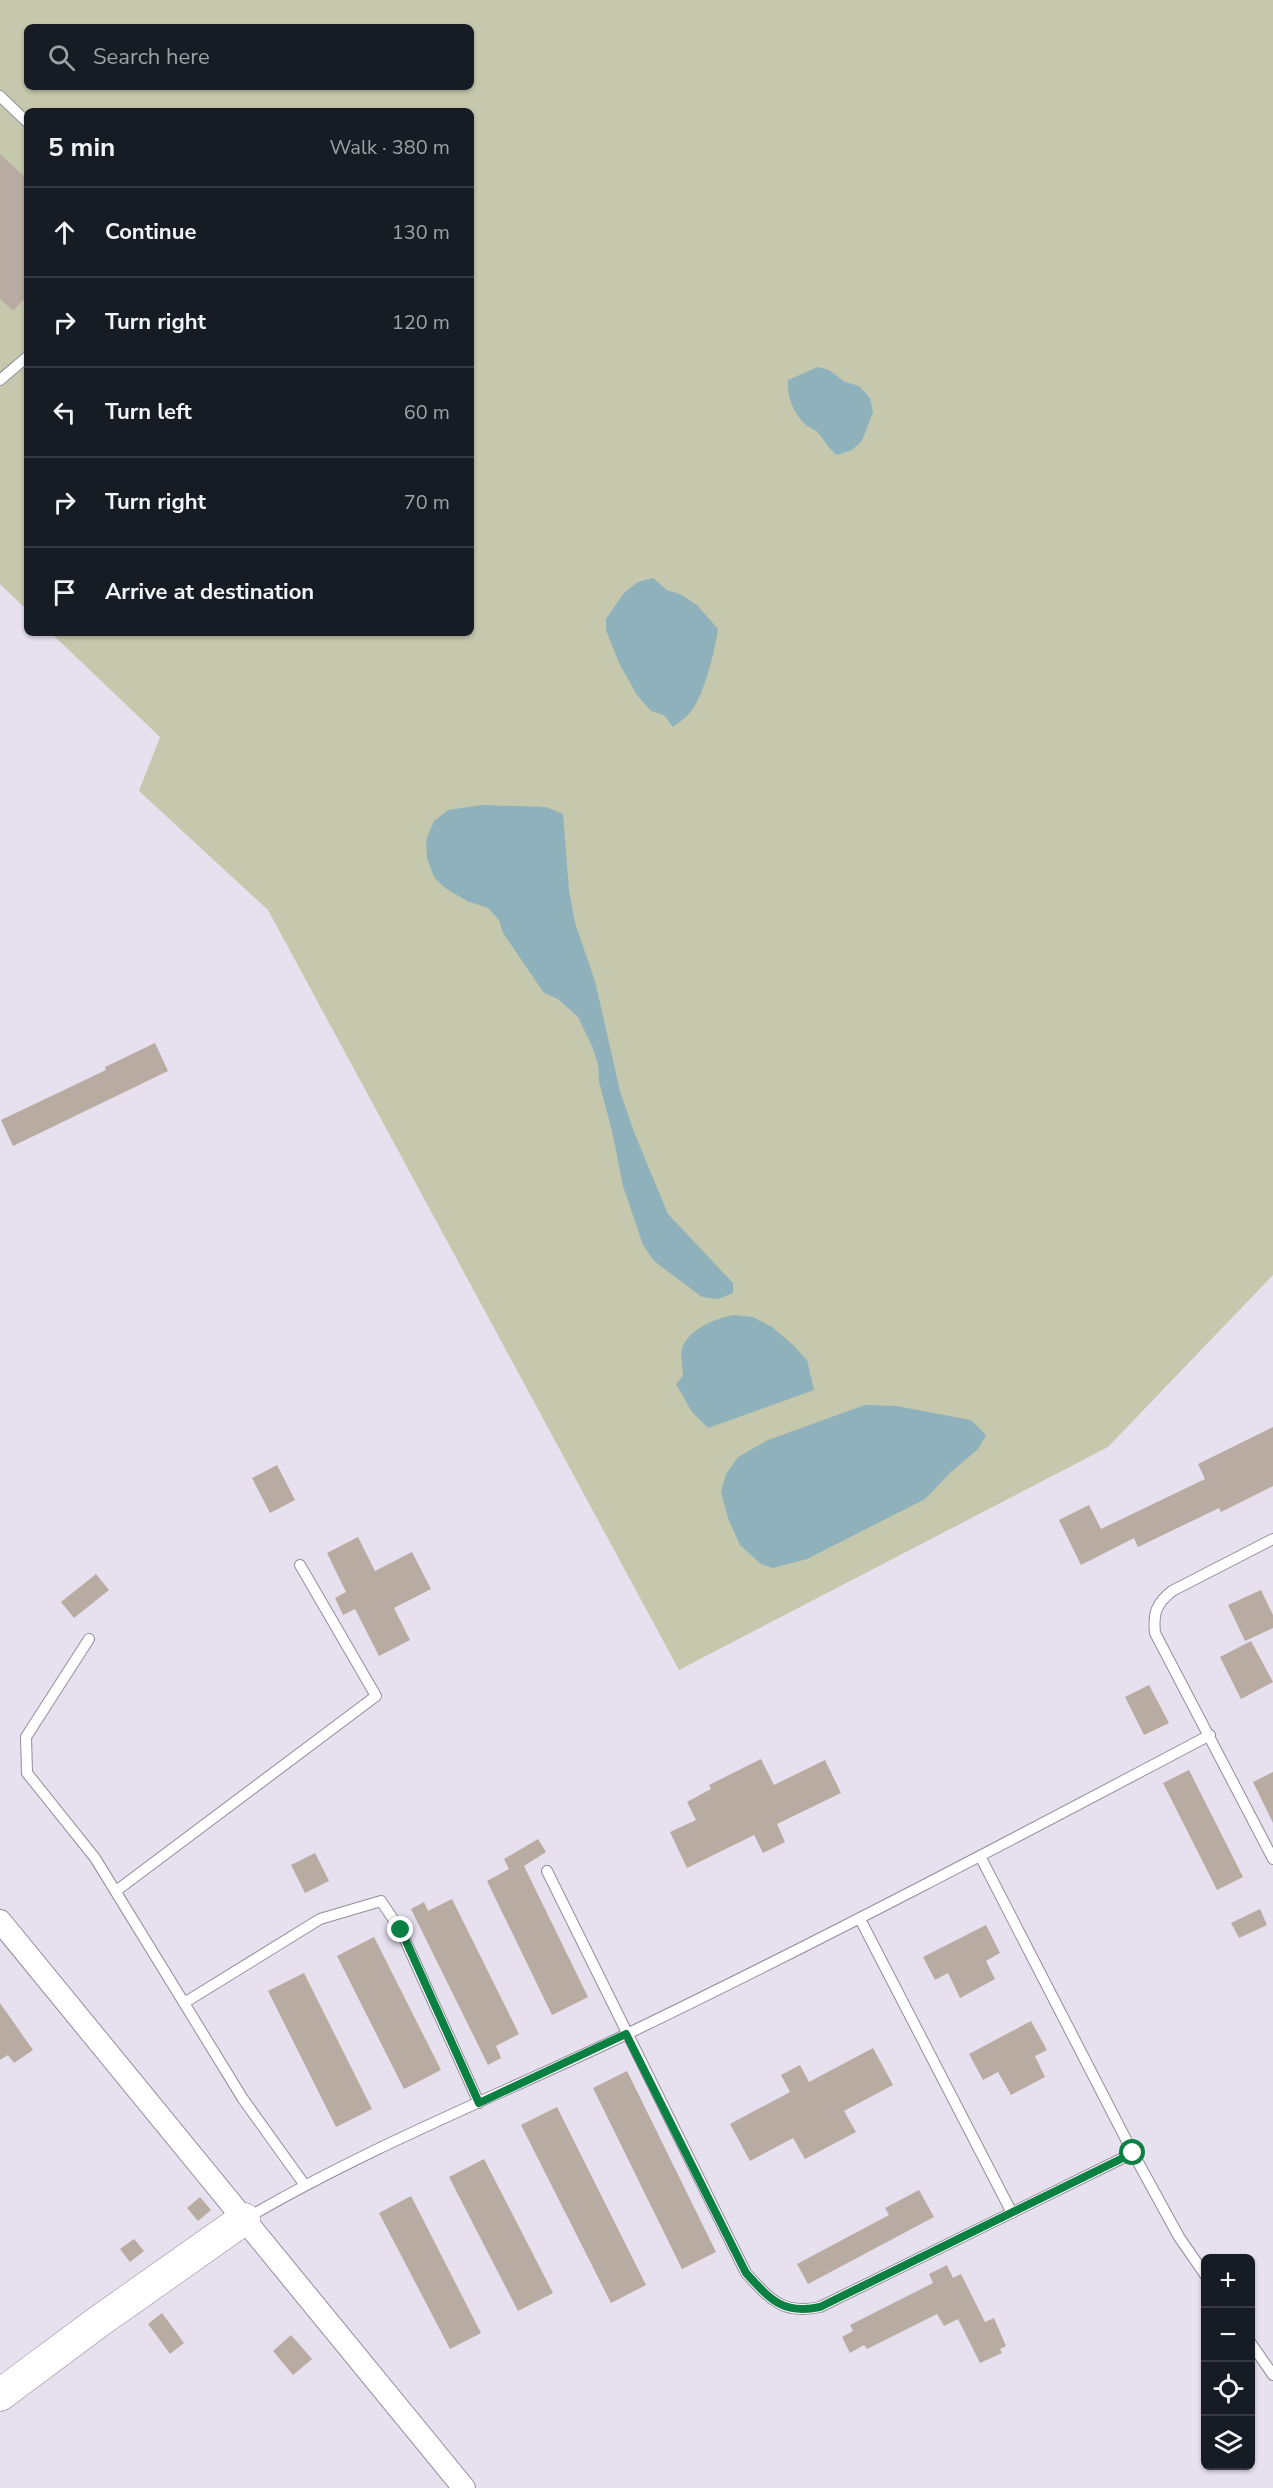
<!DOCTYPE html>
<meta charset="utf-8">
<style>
:root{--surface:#171b24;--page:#242831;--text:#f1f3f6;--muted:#9ea1a6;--line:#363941}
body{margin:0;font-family:"Nunito Sans",sans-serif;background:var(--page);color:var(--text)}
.controls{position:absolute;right:18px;bottom:18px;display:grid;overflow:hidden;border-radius:9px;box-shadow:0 2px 4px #0004}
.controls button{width:54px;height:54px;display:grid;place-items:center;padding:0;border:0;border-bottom:2px solid var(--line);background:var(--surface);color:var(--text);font:30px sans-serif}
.stop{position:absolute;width:18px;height:18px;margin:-14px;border:4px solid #0b8043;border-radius:50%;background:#fff}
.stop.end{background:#0b8043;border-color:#fff;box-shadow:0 2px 6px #0008}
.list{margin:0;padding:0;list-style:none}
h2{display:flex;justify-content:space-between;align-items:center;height:78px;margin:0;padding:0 24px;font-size:26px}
h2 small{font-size:20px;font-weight:400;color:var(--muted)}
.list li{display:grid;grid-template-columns:39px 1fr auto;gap:18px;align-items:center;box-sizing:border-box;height:90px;padding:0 24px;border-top:2px solid var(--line)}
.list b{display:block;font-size:22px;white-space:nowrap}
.list em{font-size:20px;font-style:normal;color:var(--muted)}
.icon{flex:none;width:33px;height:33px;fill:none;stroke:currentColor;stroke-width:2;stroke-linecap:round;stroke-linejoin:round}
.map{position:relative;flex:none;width:1273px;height:2488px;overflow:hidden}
.search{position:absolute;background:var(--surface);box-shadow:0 2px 4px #0004;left:24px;top:24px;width:450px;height:66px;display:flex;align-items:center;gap:15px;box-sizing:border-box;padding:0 21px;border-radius:9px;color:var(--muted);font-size:22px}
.panel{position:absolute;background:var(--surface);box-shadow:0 2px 4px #0004;left:24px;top:108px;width:450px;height:528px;border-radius:9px}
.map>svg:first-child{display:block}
</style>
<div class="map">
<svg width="1273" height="2488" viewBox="0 0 1273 2488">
<rect width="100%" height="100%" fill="#e7e0ee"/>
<!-- green -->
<path fill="#c5c8ac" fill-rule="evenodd" d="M 0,0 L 1273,0 L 1273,1275 L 1108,1447 L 679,1670 L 268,910 L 139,791 L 160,737 L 51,633 L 471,633 L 471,111 L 27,111 L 27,610 L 0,584 ZM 27,27 L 471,27 L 471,87 L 27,87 Z"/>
<!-- water -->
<path fill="#8eb1bc" d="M 818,367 L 829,370 L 845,382 L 859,386 L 870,398 L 873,412 L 862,441 L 852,450 L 837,455 C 828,449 825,440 818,433 C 815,429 809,428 806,425 C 793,413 787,397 788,380 Z
M 653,578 L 667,590 L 682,595 L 697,605 L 718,629 C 715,651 703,700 688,715 C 684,719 678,723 673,727 L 664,715 L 651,711 L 637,695 L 619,663 L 606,630 L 606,619 L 624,593 L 638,582 Z
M 482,805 L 546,807 L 563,814 L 569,890 L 575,923 L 595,981 L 620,1091 L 634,1132 L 668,1214 L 733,1283 L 733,1293 L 718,1299 L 702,1297 L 654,1261 L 643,1245 L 623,1186 L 612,1131 L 599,1082 L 598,1064 L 592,1046 L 578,1017 L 558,999 L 544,993 L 503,933 L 499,920 L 488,908 L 467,901 L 445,888 L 434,877 L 427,858 L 426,840 L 434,821 L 448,810 Z
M 733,1315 L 753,1317 L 772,1327 L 792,1344 L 807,1360 L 814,1390 L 708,1428 L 692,1412 L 676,1384 L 683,1376 C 683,1368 680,1355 682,1348 C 690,1328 715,1319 733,1315 Z
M 865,1405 L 896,1406 L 971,1420 L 986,1435 L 978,1449 L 951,1472 L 925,1499 L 807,1559 L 773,1568 L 761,1564 L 740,1545 L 728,1518 L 721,1492 L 726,1474 L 738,1457 L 768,1440 Z"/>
<!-- building -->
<path fill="#b8aca2" d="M 0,154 L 27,179 L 27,296 L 13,311 L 0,299 Z
M 155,1043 L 168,1071 L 13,1146 L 1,1120 L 106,1070 L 105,1067 Z
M 1273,1427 L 1273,1486 L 1221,1512 L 1219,1508 L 1138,1547 L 1134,1538 L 1081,1565 L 1059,1520 L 1089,1505 L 1101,1529 L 1205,1479 L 1198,1464 Z
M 277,1465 L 295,1500 L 270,1513 L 252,1478 Z
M 358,1537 L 375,1571 L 412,1552 L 431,1589 L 394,1608 L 410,1640 L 379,1656 L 355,1609 L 343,1615 L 335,1598 L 346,1592 L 327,1553 Z
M 96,1574 L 109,1590 L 74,1618 L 61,1602 Z
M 1261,1590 L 1273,1615 L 1273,1628 L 1245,1641 L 1228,1605 Z
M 1251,1641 L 1273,1682 L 1241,1699 L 1220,1657 Z
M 1149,1685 L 1169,1723 L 1144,1735 L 1125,1697 Z
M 761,1759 L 774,1785 L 825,1760 L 841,1793 L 777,1824 L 785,1842 L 763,1853 L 754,1835 L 687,1868 L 670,1832 L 696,1820 L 687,1802 L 711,1789 L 709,1785 Z
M 1189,1770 L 1243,1877 L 1217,1890 L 1163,1783 Z
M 1273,1772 L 1273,1823 L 1253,1782 Z
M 538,1839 L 546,1852 L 524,1866 L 588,1997 L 552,2015 L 487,1881 L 509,1869 L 504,1859 Z
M 315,1853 L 329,1881 L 305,1893 L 291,1865 Z
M 452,1899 L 519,2034 L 496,2046 L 501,2058 L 488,2065 L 411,1909 L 424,1902 L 428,1911 Z
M 1260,1909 L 1267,1925 L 1239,1938 L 1231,1923 Z
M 986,1925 L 1000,1953 L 986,1961 L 995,1979 L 960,1998 L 948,1973 L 935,1980 L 923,1957 Z
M 374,1937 L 441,2070 L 404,2089 L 337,1956 Z
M 304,1973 L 372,2109 L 336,2127 L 268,1991 Z
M 0,2003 L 33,2050 L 14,2063 L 8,2055 L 0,2060 Z
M 1031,2021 L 1047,2050 L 1035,2056 L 1045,2077 L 1011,2095 L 998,2072 L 983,2080 L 969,2054 Z
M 873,2048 L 893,2085 L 844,2111 L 856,2132 L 805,2159 L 793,2138 L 750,2161 L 730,2124 L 790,2092 L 781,2075 L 800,2065 L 809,2082 Z
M 627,2071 L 716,2252 L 682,2269 L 593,2088 Z
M 557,2107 L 646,2285 L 611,2303 L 521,2125 Z
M 484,2159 L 553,2293 L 518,2311 L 449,2177 Z
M 919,2190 L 934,2217 L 808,2284 L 797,2264 L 889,2215 L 885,2208 Z
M 411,2196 L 481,2333 L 450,2349 L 379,2213 Z
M 200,2197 L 211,2210 L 198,2221 L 187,2208 Z
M 134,2239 L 144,2251 L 130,2262 L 120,2249 Z
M 947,2265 L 953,2278 L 961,2274 L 985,2322 L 994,2318 L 1006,2346 L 1000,2349 L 1002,2353 L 980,2363 L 958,2319 L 944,2326 L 937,2314 L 867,2349 L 864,2345 L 850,2353 L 842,2337 L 853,2331 L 850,2325 L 933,2283 L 929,2274 Z
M 162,2313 L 184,2343 L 170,2354 L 148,2324 Z
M 291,2335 L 312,2359 L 293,2375 L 273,2351 Z"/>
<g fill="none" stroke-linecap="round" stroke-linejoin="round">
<defs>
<path id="lane" d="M 0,96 L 27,122
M 0,380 L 27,357
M 1273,1539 L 1172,1591 C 1156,1604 1153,1613 1155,1633 L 1273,1859
M 89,1639 L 26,1737 L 27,1773 L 95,1858 L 243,2099 L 304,2184
M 980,1856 L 1133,2153 L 1179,2237 L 1206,2276
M 547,1871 L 746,2273 C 770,2299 782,2315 820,2307 L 1133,2153
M 116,1891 L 376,1696 L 300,1565
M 860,1919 L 1012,2213
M 184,2003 L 320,1919 L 381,1901 L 401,1931 L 479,2103
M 247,2218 C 368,2147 500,2095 627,2034 C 824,1939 1017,1837 1210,1735
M 1250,2342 L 1273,2375"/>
<path id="street" d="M 0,1921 L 464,2488"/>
<path id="secondary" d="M 0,2395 L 98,2322 L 244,2219"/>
</defs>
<!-- lane casing -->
<use href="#lane" stroke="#938d9a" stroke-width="12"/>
<!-- street casing -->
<use href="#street" stroke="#938d9a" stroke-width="24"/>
<!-- secondary casing -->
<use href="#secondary" stroke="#938d9a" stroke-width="33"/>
<!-- lane -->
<use href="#lane" stroke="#fff" stroke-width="10"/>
<!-- street -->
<use href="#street" stroke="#fff" stroke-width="22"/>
<!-- secondary -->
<use href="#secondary" stroke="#fff" stroke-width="32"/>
</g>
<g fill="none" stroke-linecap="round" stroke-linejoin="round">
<!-- route -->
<path stroke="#0b8043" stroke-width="8" d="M 401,1930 L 479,2103 L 626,2034 L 746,2273 C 770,2299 782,2315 820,2307 L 1133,2153"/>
</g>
</svg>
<div class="controls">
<button>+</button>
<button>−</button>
<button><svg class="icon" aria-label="locate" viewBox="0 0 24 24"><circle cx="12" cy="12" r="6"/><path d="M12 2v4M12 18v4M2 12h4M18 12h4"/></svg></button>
<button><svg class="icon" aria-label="layers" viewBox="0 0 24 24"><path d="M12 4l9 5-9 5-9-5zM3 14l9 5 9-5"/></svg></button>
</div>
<div class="stop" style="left:1133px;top:2153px"></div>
<div class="stop end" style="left:401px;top:1930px"></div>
<div class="search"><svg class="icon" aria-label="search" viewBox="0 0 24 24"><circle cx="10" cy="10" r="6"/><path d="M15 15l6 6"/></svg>Search here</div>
<section class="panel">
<h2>5 min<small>Walk · 380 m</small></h2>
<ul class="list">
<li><svg class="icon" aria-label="ahead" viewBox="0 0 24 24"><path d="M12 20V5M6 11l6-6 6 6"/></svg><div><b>Continue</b></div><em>130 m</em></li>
<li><svg class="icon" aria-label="right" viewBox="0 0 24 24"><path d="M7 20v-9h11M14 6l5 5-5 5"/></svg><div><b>Turn right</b></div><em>120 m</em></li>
<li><svg class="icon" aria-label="left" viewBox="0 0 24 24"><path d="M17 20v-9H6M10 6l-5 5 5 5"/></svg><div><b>Turn left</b></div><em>60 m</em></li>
<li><svg class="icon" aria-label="right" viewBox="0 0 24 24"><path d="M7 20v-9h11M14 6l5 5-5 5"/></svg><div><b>Turn right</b></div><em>70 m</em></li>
<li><svg class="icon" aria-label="arrive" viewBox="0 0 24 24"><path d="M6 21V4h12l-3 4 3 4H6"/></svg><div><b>Arrive at destination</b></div></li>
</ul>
</section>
</div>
